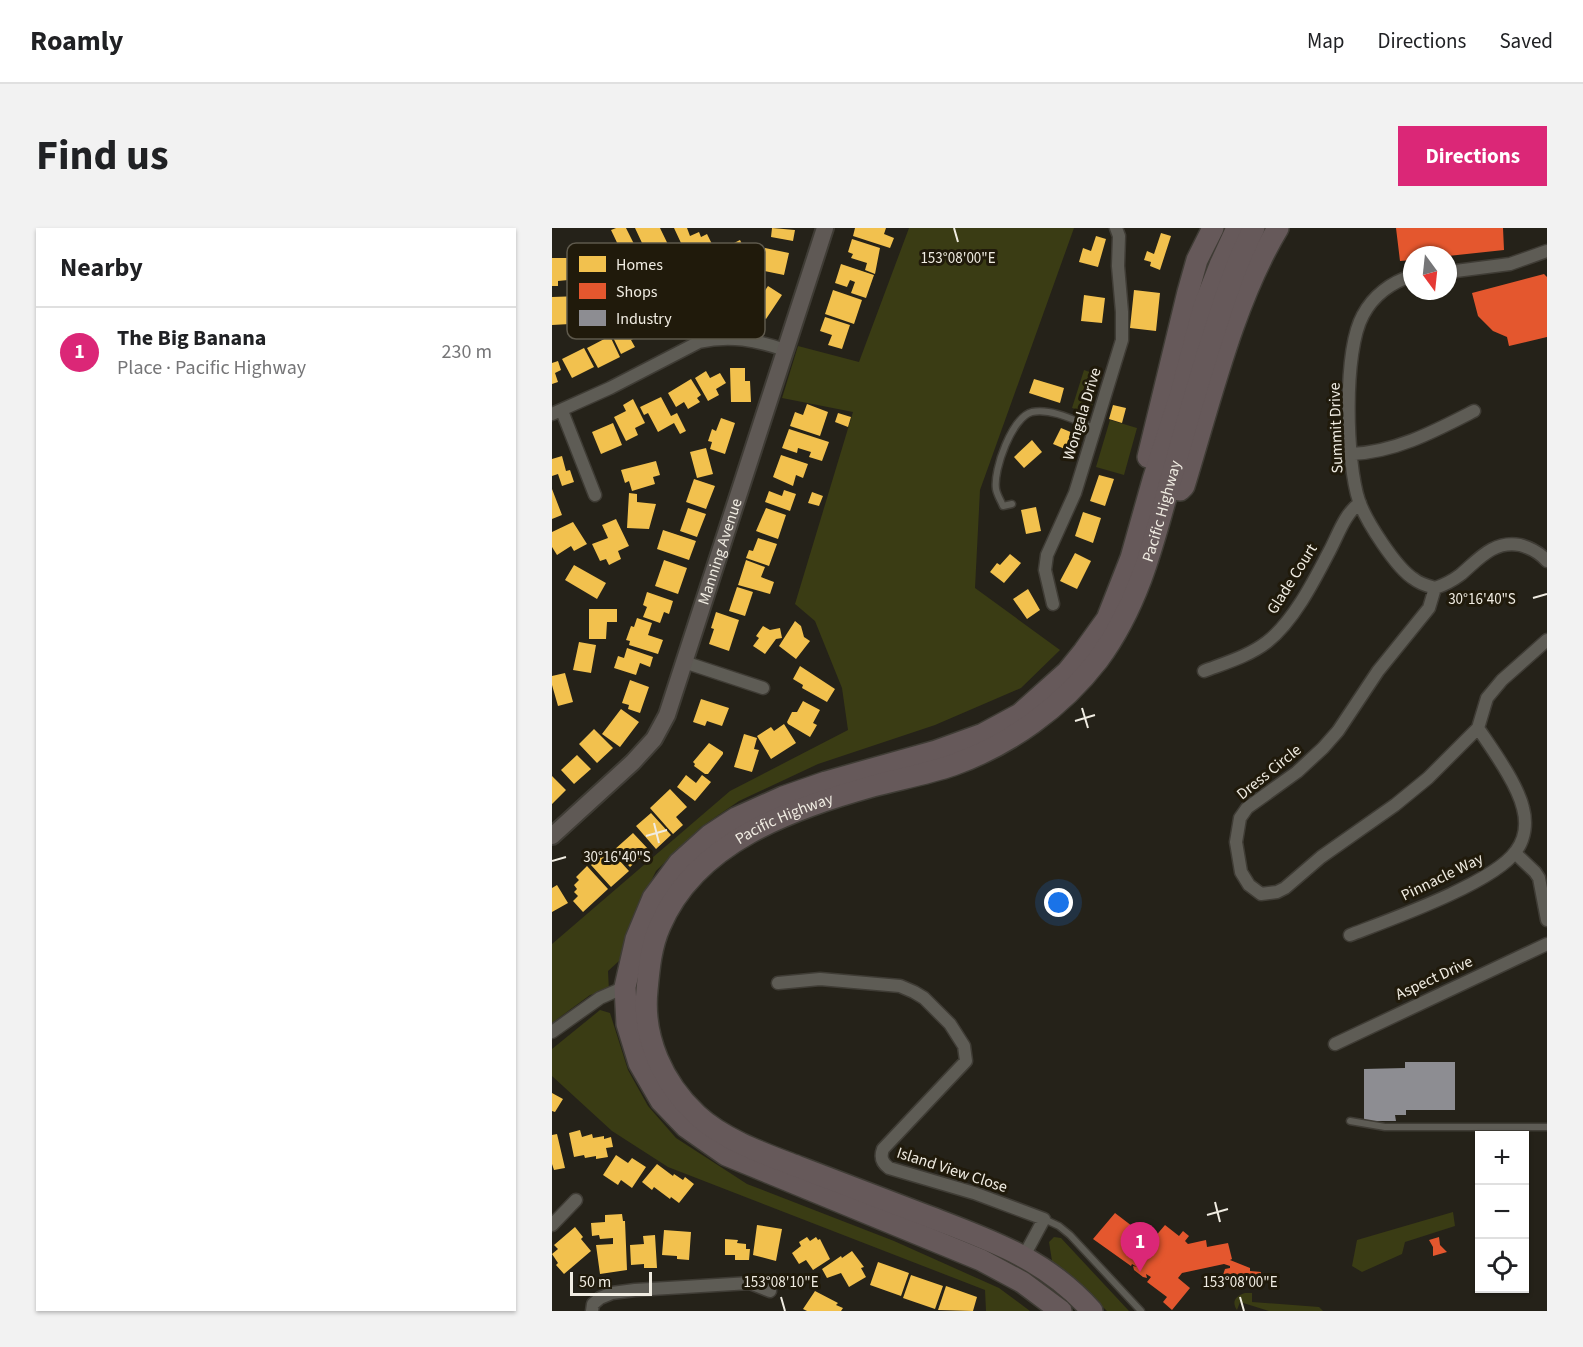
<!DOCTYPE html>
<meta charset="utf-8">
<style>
:root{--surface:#fff;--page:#f2f2f2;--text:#202124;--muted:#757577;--line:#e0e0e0;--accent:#db2777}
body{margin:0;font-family:"Source Sans 3",sans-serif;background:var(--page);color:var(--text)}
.controls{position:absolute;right:18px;bottom:18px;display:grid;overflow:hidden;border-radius:0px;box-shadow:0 2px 4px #0004}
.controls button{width:54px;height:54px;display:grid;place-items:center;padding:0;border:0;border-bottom:2px solid var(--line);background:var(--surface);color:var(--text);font:30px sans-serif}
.compass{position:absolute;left:851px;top:18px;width:54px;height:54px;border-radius:50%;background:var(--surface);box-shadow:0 2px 4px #0004;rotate:165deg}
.scale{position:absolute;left:18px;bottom:15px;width:82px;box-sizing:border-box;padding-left:6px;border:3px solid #f0ece2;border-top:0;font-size:16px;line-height:21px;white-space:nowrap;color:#f0ece2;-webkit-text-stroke:4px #201a0b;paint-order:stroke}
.you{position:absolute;left:507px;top:675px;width:21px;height:21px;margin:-15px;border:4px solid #fff;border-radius:50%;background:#1a73e8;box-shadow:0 0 0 9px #1a73e833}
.badge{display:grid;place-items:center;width:39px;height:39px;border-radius:50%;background:var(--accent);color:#fff;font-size:20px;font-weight:700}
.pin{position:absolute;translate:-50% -50px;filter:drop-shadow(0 2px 3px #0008)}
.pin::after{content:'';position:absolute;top:32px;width:21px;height:18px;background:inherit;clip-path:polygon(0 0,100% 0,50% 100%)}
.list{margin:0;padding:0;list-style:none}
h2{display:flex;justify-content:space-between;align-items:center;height:78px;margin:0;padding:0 24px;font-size:26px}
h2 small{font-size:20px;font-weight:400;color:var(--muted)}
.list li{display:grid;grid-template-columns:39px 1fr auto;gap:18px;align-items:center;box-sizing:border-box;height:90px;padding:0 24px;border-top:2px solid var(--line)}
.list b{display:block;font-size:22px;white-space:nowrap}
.list p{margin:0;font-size:20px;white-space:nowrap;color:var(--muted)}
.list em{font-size:20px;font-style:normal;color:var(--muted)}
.icon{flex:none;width:33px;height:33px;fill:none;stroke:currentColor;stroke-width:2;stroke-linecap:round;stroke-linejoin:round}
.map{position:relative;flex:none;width:995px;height:1083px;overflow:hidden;border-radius:0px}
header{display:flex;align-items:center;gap:36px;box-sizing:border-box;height:84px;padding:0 30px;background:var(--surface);border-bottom:2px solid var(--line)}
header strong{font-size:28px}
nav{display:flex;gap:33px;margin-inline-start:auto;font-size:21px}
.intro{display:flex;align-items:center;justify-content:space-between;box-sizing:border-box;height:144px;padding:0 36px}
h1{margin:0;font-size:42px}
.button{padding:15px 27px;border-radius:0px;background:var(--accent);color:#fff;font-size:21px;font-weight:700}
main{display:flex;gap:36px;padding:0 36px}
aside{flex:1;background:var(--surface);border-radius:0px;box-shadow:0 2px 4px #0004}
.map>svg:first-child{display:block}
</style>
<header>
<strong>Roamly</strong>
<nav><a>Map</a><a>Directions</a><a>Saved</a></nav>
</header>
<div class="intro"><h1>Find us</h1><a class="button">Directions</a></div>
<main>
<aside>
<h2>Nearby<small></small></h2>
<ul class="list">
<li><span class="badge">1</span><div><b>The Big Banana</b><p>Place · Pacific Highway</p></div><em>230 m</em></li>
</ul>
</aside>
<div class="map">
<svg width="995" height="1083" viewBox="0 0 995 1083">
<rect width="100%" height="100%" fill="#252219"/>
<!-- green -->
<path fill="#3a3c14" d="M 357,0 L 522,0 L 428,262 L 423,360 L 508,422 L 469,460 L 383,497 L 266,536 L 187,573 L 149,599 L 104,643 L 80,692 L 67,733 L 56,743 L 57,763 L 38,767 L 0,795 L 0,716 L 178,563 L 296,502 L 290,460 L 263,393 L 243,376 L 301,184 L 230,170 L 246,118 L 307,134 Z
M 532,142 L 549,148 L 538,185 L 520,180 Z
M 558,192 L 585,200 L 572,247 L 544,239 Z
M 48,782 L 58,785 L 76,842 L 96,878 L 124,910 L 195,956 L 342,1013 L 447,1060 L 478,1083 L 434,1083 L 433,1062 L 116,939 L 60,903 L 0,848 L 0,821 Z
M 901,984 L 903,998 L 853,1014 L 850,1026 L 810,1044 L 800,1038 L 805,1012 Z
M 502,1009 L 509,1010 L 577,1083 L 555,1083 L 520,1049 L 501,1039 L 497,1014 Z
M 693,1065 L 700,1065 L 700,1074 L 767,1079 L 771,1083 L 717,1083 L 688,1074 L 685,1082 C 679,1073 684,1068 693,1065 Z"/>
<!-- homes -->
<path fill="#f2c14e" d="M 64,0 L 74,0 L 82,16 L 69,23 L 59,2 Z
M 83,0 L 108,0 L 126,37 L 105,47 Z
M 122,0 L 135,0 L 138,8 L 147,4 L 149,9 L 155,6 L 161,18 L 136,30 Z
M 220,0 L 243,2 L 241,13 L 219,9 Z
M 303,0 L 334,0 L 332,6 L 342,10 L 338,20 L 301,8 Z
M 609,5 L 619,8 L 608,42 L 598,38 L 599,34 L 592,32 L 595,23 L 602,26 Z
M 544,8 L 554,11 L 546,39 L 527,34 L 531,20 L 539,23 Z
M 300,11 L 328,20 L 323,46 L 313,42 L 315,35 L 299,30 L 301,26 L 296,24 Z
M 188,12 L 193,22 L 176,30 L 172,20 Z
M 213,20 L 237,25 L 232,47 L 208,42 Z
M 0,30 L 15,30 L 16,52 L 6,53 L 6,58 L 0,58 Z
M 289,36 L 322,47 L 314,70 L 299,65 L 303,54 L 298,52 L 295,59 L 283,55 Z
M 216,58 L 230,67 L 214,91 L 200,82 Z
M 281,62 L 310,72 L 302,96 L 273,86 Z
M 582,62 L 608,65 L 604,103 L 578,100 Z
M 532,67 L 553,70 L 550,95 L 529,93 Z
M 29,68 L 30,90 L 18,90 L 18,96 L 0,97 L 0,69 Z
M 78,88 L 88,108 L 79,112 L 83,119 L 69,126 L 56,99 L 68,93 L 71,100 L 76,98 L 72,91 Z
M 273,89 L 298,97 L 290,121 L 276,117 L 280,107 L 268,103 Z
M 58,108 L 68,129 L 46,140 L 35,120 Z
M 32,120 L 42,139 L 20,150 L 10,131 Z
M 6,133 L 9,142 L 3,145 L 6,154 L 0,156 L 0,135 Z
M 178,140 L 193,140 L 193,153 L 198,153 L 199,174 L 179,174 Z
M 154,143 L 158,150 L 168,145 L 174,155 L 164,161 L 167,167 L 156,173 L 143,150 Z
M 139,151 L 149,167 L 145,170 L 148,174 L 136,181 L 132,174 L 124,179 L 116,165 Z
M 482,151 L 512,160 L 508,175 L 477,165 Z
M 109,169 L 119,188 L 125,185 L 134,203 L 128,206 L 122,195 L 106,204 L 96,185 L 92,187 L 88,179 Z
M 81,171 L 93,195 L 83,200 L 86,207 L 74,213 L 62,189 L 74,183 L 71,177 Z
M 255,176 L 276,184 L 268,208 L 238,198 L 243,184 L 251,187 Z
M 561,177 L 574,180 L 570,195 L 557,191 Z
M 286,185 L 299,189 L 296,199 L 283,194 Z
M 169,190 L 183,195 L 173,226 L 158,221 L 160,214 L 156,213 L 160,201 L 164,203 Z
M 61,195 L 70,217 L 49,226 L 40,204 Z
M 509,200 L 528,208 L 520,224 L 501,216 Z
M 237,201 L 277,214 L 270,233 L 257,229 L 259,224 L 246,220 L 245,225 L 230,220 Z
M 480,212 L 490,224 L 472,240 L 462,229 Z
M 154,220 L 161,246 L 145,250 L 138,224 Z
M 229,227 L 256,236 L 251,250 L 244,247 L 241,258 L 221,249 Z
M 10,228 L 14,243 L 18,242 L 22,254 L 10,258 L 6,246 L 0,248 L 0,231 Z
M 104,233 L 108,247 L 101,249 L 103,256 L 80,263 L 77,253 L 73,255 L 69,242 Z
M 547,247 L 562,251 L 553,278 L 538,273 Z
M 142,251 L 163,258 L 154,281 L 134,274 Z
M 0,261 L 10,287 L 0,291 Z
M 232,262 L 244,266 L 238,283 L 213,274 L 217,263 L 230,268 Z
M 260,264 L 271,268 L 267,278 L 256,275 Z
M 77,265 L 85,266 L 85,274 L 104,276 L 97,301 L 75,300 Z
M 484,279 L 489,303 L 474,306 L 469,282 Z
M 136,280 L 154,286 L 145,309 L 128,303 Z
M 214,280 L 234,287 L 226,311 L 204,303 Z
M 531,284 L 549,290 L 541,315 L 523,308 Z
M 64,291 L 77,318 L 66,323 L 69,331 L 57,337 L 54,331 L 48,333 L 40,316 L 56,310 L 50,297 Z
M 21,294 L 35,316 L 22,323 L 19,318 L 5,327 L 0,319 L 0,304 Z
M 111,302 L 144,313 L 137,332 L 105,321 Z
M 206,310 L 225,316 L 217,338 L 194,330 L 197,322 L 201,323 Z
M 523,325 L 539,333 L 525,361 L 508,353 Z
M 458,326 L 469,335 L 452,355 L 438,344 L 445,335 L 448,337 Z
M 112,332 L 135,340 L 126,366 L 103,358 Z
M 194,332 L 213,339 L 209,349 L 222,354 L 218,366 L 186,357 Z
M 22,337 L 54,355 L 45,371 L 13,352 Z
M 185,359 L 201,364 L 193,388 L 177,383 Z
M 476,361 L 488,382 L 475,391 L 461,371 Z
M 95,364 L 121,373 L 117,386 L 112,384 L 108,395 L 91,389 L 95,379 L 91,377 Z
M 37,381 L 65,381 L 65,394 L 55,394 L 54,411 L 37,411 Z
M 164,384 L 187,392 L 177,423 L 157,416 L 162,401 L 159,400 Z
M 85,390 L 100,395 L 96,407 L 111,412 L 106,426 L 77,417 L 78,413 L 74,412 L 79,398 L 82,399 Z
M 243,393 L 249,398 L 252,409 L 258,413 L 244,431 L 227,418 Z
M 211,398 L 218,402 L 228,400 L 230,410 L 224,411 L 213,426 L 201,418 L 207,410 L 204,408 Z
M 27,414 L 44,417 L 39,445 L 21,442 Z
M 75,420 L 101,429 L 98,439 L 88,435 L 84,447 L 62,440 L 66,428 L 72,430 Z
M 248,438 L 283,461 L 275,474 L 250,460 L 251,457 L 241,451 Z
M 13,445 L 21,474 L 6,478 L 0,457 L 0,448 Z
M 78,452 L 97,459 L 88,485 L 76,481 L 77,477 L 70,475 Z
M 149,471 L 177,480 L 170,498 L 155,493 L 153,498 L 141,494 Z
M 251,473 L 268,482 L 261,495 L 265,497 L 258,509 L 236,496 L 235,494 L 240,484 L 245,484 Z
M 69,481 L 87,494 L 68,519 L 50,506 Z
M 232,496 L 244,515 L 219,531 L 205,508 L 219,499 L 222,503 Z
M 42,501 L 61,520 L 45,535 L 27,516 Z
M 192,506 L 205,510 L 202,521 L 207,522 L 200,544 L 182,539 Z
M 157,515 L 171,524 L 171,526 L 156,546 L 153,546 L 142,538 L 143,536 L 141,534 Z
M 25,527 L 39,541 L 22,556 L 9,542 Z
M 134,547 L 144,555 L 150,547 L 159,554 L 143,573 L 125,559 Z
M 0,548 L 14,562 L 0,576 Z
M 118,561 L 135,579 L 124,589 L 131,597 L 121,606 L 98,580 Z
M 99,585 L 119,607 L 104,621 L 84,598 Z
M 81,605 L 97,622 L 78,639 L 62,622 Z
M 57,621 L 77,643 L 59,659 L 39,637 Z
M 35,638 L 56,661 L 31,684 L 21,673 L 26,668 L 22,664 L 25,661 L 22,657 L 27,652 L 24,649 Z
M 5,657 L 16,675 L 0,684 L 0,660 Z
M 0,865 L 11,871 L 3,884 L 0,883 Z
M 28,902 L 30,909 L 40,906 L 41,910 L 52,908 L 52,911 L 59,909 L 61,919 L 54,920 L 56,929 L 44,931 L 44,928 L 33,930 L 32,927 L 22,929 L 17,905 Z
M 5,906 L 13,940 L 2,942 L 0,936 L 0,907 Z
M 64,927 L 76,935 L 80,930 L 94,939 L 80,960 L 69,952 L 66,957 L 51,947 Z
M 105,936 L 121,948 L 122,946 L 131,952 L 133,949 L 142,956 L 127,975 L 119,969 L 118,971 L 102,959 L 100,962 L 90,954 Z
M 70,986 L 71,993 L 73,993 L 75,1042 L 48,1046 L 44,1017 L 61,1016 L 61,1010 L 48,1011 L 47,1007 L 40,1008 L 39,995 L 53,994 L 53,987 Z
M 205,997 L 230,1001 L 224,1033 L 201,1027 Z
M 23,999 L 31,1009 L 29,1011 L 39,1023 L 12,1046 L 4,1037 L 6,1035 L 0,1026 L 6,1021 L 2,1017 Z
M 112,1002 L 139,1004 L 137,1032 L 125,1031 L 125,1028 L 110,1027 Z
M 103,1007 L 105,1040 L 92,1040 L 92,1036 L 79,1037 L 78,1017 L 92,1016 L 91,1008 Z
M 255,1009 L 258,1013 L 264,1009 L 266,1012 L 268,1011 L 278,1031 L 261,1042 L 254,1032 L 247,1036 L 240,1025 L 249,1018 L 247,1014 Z
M 173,1011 L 186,1012 L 185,1015 L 194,1016 L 194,1021 L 198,1021 L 197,1032 L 183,1032 L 183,1027 L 173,1027 Z
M 300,1023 L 312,1039 L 309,1040 L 314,1049 L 297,1059 L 289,1045 L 275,1050 L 270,1041 L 289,1028 L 290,1030 Z
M 326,1034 L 357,1045 L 349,1068 L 318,1057 Z
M 359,1047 L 391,1058 L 383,1081 L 351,1070 Z
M 394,1058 L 425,1069 L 421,1083 L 386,1082 Z
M 263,1063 L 286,1075 L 284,1077 L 291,1080 L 289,1083 L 255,1083 L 251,1081 Z"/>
<!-- shops -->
<path fill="#e4572e" d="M 844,0 L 951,0 L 952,22 L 896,28 L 860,27 L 860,32 L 848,33 Z
M 992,46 L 995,49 L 995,109 L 957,118 L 955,109 L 941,103 L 926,88 L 920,65 Z
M 563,985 L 597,1011 L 599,1008 L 602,1010 L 613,997 L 627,1008 L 631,1003 L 637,1008 L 633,1013 L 636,1016 L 654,1012 L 655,1019 L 676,1015 L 680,1031 L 678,1032 L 698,1040 L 698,1043 L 709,1044 L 708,1052 L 677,1049 L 671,1047 L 673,1041 L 678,1040 L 678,1038 L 672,1036 L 630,1045 L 626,1050 L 638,1060 L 620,1082 L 611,1074 L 615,1069 L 595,1054 L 599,1049 L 594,1046 L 595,1050 L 591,1049 L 582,1042 L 581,1038 L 585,1039 L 580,1036 L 579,1038 L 541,1011 Z
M 887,1009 L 888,1017 L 895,1024 L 881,1028 L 881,1019 L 877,1012 Z"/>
<!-- industry -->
<path fill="#8d8d92" d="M 853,834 L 903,834 L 903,882 L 854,882 L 854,887 L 843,887 L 844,893 L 812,893 L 812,841 L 853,840 Z"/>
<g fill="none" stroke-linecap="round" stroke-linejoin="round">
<defs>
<path id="lane" d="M 460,276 L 451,278 C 449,273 445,267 444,261 C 441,242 460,189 480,184 C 500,180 524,193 542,200
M 798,893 L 833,899 L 995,899
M 492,991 L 507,998 L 518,1007 L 589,1083"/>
<path id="street" d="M 896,44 L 958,36 L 995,23
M 860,48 C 839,54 821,68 811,87 C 791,123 794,234 807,273 C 814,293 844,340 862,351 C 868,356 876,358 883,360
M 10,183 L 43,267
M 0,186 L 58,160 L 147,114 C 178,107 204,112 233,122
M 799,226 C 844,224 883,203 922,183
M 883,360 L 877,380 L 826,443 L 786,503 L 771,520 L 745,544 L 695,580 L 688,590 L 684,614 L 689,644 L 697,657 L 709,666 L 725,664 L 733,660 L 769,629 L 843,577 L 876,550 L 926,500 L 935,470 L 950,452 L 995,412
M 883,360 C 892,357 900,353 908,347 C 926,332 941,312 968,317 C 979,320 987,324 995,333
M 501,376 L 493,342 L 495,327 L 523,265 L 570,112 L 570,84 L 566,38 L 567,8 L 564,0
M 132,434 L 211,460
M 652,443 C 673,435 697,428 715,414 C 742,393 763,351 778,322 C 786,307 793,285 808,275
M 963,625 L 983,644 L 987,650 L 995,692
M 798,707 C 837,692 942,655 964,623 C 973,611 975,595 971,580 C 965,555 940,521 926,500
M 226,755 L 268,751 L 348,758 L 362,764 L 372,770 L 398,796 L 412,818 L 414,833 L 331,921 C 328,929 330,935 337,940 L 422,965 L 492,991 L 472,1028
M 0,804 L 48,770 L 73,759
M 783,816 L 995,716
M 0,997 L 24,972
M 40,1083 L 41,1076 L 48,1070 L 60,1065 L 83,1062 L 198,1055 L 218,1063"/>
<g id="secondary">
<path id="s1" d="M 0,608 L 81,534 L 102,511 L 115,487 L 273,0"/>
</g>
<g id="highway">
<path d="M 596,229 L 636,64 L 645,32 L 661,0"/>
<path d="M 628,262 L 632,258 C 658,174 681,75 726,0"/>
<path d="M 509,1083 L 470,1054 L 429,1032 L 174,927 L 134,899 L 109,873 L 87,835 L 75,796 L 73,759 L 84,711 L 101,670 L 127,635 L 158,607 L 184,590 L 231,569 L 274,554 L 384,523 L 431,506 L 468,486 L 515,444 L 532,423 L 555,391 L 579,330 L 601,252 L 629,165 L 652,78 L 668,37 L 685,0"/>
<path id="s2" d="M 540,1083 C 492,1029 435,1011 370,986 C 329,970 288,955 247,939 C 213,926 172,912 145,887 C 111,855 90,810 95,762 C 97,740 99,718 108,698 C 144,613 240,581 321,558 C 347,551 375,546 401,537 C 457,517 509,480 546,432 C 585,379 600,321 617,258 C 631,208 645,157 661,108 C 673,70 684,35 702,0"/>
</g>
</defs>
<!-- lane casing -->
<use href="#lane" stroke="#3f3c35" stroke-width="9"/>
<!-- street casing -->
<use href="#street" stroke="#3f3c35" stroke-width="15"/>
<!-- secondary casing -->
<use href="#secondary" stroke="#3f3c35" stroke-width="20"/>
<!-- highway casing -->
<use href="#highway" stroke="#3f3c35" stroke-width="24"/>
<!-- lane -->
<use href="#lane" stroke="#5e5c55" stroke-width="6"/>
<!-- street -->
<use href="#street" stroke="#5e5c55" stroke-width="12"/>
<!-- secondary -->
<use href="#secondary" stroke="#5f5955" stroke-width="16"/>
<!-- highway -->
<use href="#highway" stroke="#66595a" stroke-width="21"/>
</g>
<!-- ticks -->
<path fill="none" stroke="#f0ece2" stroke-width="2" d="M 402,0 L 406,14M 981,370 L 995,366M 530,480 L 536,500M 523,493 L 543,487M 102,595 L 107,615M 94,608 L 115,602M 0,633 L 14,629M 663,974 L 668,994M 655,987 L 676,981M 229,1069 L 233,1083M 688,1069 L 692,1083"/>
<g text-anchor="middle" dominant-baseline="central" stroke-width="6" stroke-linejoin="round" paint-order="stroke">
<!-- street labels -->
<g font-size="16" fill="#f0ece2" stroke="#201a0b">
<text transform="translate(530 186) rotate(-73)">Wongala Drive</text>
<text transform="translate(784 200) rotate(-92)">Summit Drive</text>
<text stroke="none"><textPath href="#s2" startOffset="1341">Pacific Highway</textPath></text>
<text stroke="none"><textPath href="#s1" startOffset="340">Manning Avenue</textPath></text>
<text transform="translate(740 351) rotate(-58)">Glade Court</text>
<text transform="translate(717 544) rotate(-39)">Dress Circle</text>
<text stroke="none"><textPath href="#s2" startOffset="819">Pacific Highway</textPath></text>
<text transform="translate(890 649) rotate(-26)">Pinnacle Way</text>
<text transform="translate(882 750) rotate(-25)">Aspect Drive</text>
<text transform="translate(400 942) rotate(18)">Island View Close</text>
</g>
</g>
<!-- legend -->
<rect x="15" y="15" width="198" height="96" rx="9" fill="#201a0b" stroke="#5e594c" stroke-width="1.5"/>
<rect x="27" y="28" width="27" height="16" fill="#f2c14e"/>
<rect x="27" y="55" width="27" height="16" fill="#e4572e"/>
<rect x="27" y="82" width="27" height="16" fill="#8d8d92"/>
<g font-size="16" fill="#f0ece2">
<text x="64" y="42">Homes</text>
<text x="64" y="69">Shops</text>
<text x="64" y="96">Industry</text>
</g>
<g font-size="15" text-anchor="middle" fill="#f0ece2" stroke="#201a0b" stroke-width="6" stroke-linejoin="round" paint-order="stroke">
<text x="406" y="35">153°08'00"E</text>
<text x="930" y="376">30°16'40"S</text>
<text x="65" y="634">30°16'40"S</text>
<text x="229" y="1059">153°08'10"E</text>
<text x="688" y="1059">153°08'00"E</text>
</g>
</svg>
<div class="controls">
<button>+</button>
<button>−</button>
<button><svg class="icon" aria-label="locate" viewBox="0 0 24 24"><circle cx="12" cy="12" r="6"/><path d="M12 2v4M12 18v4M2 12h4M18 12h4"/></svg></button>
</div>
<svg class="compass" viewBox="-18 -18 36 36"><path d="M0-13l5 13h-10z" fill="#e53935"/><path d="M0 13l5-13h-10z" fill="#757577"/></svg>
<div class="scale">50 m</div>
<div class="you"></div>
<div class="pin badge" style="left:588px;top:1044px">1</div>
</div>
</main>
